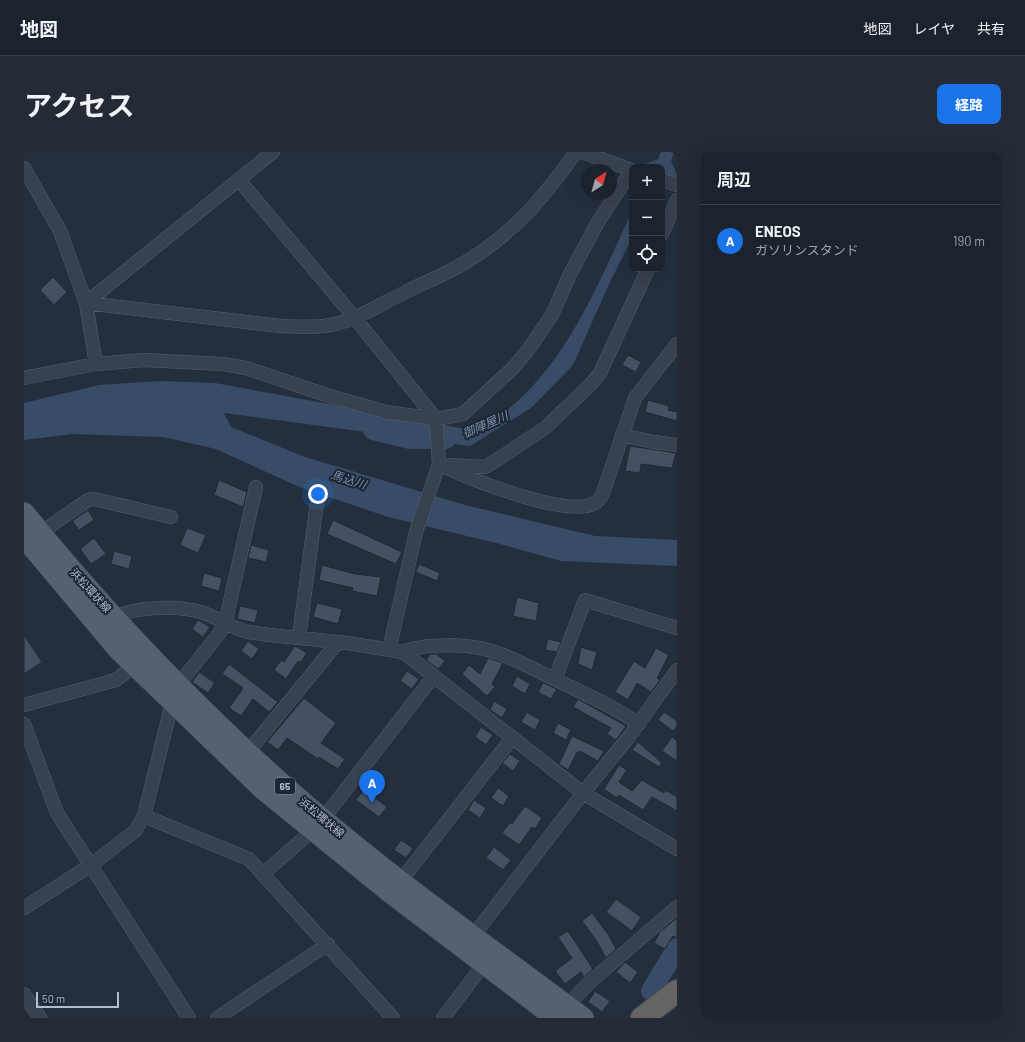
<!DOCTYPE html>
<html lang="ja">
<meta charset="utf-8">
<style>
:root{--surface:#1b232e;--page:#242b36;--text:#f1f3f6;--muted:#a0a4aa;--line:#39404a;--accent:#1a73e8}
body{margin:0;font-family:Barlow,"Noto Sans JP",sans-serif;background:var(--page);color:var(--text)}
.controls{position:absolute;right:12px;top:12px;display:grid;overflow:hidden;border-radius:8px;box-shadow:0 4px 16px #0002}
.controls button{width:36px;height:36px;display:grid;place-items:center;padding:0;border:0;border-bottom:1px solid var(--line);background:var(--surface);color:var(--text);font:20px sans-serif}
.compass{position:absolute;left:557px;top:12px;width:36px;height:36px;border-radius:50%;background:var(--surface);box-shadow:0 4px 16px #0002;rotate:36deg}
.scale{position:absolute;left:12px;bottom:10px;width:83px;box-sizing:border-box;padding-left:4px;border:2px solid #b4bcc9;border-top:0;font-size:11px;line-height:14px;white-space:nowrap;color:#b4bcc9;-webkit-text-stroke:3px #1d2633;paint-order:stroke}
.you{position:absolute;left:294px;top:342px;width:14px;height:14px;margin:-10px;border:3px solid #fff;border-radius:50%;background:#1a73e8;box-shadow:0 0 0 6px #1a73e833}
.badge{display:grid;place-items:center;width:26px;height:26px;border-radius:50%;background:var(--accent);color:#fff;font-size:13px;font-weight:700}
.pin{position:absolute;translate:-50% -33px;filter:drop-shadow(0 1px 2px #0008)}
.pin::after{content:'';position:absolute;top:21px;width:14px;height:12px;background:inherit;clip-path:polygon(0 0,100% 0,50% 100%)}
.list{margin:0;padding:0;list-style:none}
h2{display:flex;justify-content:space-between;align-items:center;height:52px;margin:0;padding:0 16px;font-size:17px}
h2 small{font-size:13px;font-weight:400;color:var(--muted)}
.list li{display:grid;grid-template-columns:26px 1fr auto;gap:12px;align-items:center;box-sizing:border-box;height:72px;padding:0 16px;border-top:1px solid var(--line)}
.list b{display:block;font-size:15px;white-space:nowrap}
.list p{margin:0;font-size:13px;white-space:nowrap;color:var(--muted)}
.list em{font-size:13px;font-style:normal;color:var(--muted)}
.icon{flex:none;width:22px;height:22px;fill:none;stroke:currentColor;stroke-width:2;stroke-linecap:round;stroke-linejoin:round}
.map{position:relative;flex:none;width:653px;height:866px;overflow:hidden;border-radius:8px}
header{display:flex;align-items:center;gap:24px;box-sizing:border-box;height:56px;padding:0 20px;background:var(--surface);border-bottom:1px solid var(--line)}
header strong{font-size:19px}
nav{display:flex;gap:22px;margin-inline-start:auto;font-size:14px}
.intro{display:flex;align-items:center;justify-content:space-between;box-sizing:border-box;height:96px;padding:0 24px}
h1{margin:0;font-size:28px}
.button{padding:10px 18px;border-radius:8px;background:var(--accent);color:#fff;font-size:14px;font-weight:700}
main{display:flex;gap:24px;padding:0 24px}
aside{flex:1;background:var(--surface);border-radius:8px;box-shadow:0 4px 16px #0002}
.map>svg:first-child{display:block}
</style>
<header>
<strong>地図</strong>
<nav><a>地図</a><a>レイヤ</a><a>共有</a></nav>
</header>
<div class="intro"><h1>アクセス</h1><a class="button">経路</a></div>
<main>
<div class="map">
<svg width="653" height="866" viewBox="0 0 653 866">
<rect width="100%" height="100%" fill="#242f3e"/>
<!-- water -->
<path fill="#394c67" d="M 637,0 L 650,0 L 647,9 L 653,23 L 653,25 L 642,23 L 638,29 L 638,15 L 616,14 L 634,7 Z
M 608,59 L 608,86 L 585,132 L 549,213 L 507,256 L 446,294 L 200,261 L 207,275 L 281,305 L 441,353 L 571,384 L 653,388 L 653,414 L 537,409 L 476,392 L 364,365 L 273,334 L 192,297 L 139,285 L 49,282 L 0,288 L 0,251 L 75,233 L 136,229 L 191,231 L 442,277 C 454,272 471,268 481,260 C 544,210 575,130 608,59 Z"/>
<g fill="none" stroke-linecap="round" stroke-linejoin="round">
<!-- river -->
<path stroke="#394c67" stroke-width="20" d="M 349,278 L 386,287 L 422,287
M 627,839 L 653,796"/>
</g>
<!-- building -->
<path fill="#455162" stroke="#1f2835" d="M 29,125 L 43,140 L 30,153 L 16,138 Z
M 604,203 L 617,210 L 612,220 L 598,213 Z
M 624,248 L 645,254 L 644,258 L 653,260 L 653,269 L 621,260 Z
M 606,294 L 652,301 L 648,316 L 617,312 L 616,321 L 601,319 Z
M 195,328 L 223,340 L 219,355 L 190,343 Z
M 64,358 L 70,368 L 55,378 L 48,369 Z
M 309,368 L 378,400 L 372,412 L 303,382 Z
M 163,376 L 182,383 L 174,401 L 156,393 Z
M 70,386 L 82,402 L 67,412 L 56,397 Z
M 227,393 L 245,398 L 242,410 L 224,406 Z
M 90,399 L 108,404 L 105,417 L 87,412 Z
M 395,412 L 416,421 L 413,429 L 392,420 Z
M 298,413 L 331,422 L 357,425 L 353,444 L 328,439 L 329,436 L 295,428 Z
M 180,421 L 198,426 L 195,439 L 177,434 Z
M 493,445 L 515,451 L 512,469 L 489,464 Z
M 293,451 L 318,457 L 314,472 L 289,465 Z
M 216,454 L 234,458 L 231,471 L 213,467 Z
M 174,468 L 186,475 L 179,485 L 168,477 Z
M 0,483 L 18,510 L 0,522 Z
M 524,487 L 537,490 L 533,500 L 521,498 Z
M 224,489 L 235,497 L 228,507 L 217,499 Z
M 271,494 L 283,501 L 276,511 L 274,509 L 262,527 L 250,518 L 257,508 L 260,510 Z
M 557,495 L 573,500 L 568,518 L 554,512 Z
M 632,496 L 645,503 L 633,526 L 636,528 L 627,540 L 613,531 L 604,548 L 591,540 L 610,509 L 621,516 Z
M 407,502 L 412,502 L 421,509 L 414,517 L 402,508 Z
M 464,506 L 479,511 L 468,532 L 471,535 L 463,544 L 438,522 L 445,513 L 456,522 Z
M 205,512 L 254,550 L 245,560 L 229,547 L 217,564 L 205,556 L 218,538 L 218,535 L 198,522 Z
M 383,519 L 395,527 L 388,537 L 376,529 Z
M 175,520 L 191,531 L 184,541 L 168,530 Z
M 493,524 L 506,532 L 501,542 L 488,534 Z
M 519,531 L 533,537 L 527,547 L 514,540 Z
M 280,546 L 312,571 L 297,591 L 321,607 L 314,617 L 295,605 L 294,607 L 263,586 L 254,598 L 243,590 Z
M 554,547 L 602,574 L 592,588 L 583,582 L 587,576 L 549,555 Z
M 470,549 L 483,557 L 478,566 L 466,558 Z
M 503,560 L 516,568 L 511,578 L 497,570 Z
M 640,560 L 653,569 L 653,574 L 649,579 L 634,568 Z
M 534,571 L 547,578 L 542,588 L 529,581 Z
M 457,575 L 469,583 L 462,593 L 451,585 Z
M 548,584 L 580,599 L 574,609 L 556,599 L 555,601 L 553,600 L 544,618 L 535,612 Z
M 648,585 L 653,589 L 653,609 L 638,599 Z
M 614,590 L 638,611 L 635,615 L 608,598 Z
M 486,602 L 496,609 L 489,619 L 478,611 Z
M 595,613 L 603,618 L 595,630 L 608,639 L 618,628 L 640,641 L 641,638 L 653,645 L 653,659 L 628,645 L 619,658 L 595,643 L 593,646 L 580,637 Z
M 474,636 L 485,644 L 479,654 L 467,646 Z
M 340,637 L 363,655 L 355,665 L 332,648 Z
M 450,648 L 462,656 L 456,666 L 444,658 Z
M 501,654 L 518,666 L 511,677 L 508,675 L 495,693 L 478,681 L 486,670 L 488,672 Z
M 377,688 L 389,696 L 382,706 L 370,698 Z
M 470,695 L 487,708 L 479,718 L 462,706 Z
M 592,747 L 617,765 L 608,779 L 582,760 Z
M 568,761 L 584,782 L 592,797 L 582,806 L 572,788 L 558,769 Z
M 653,766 L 653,786 L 649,784 L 641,797 L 630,791 L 636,780 Z
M 544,779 L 569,817 L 560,825 L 557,820 L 541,832 L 531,819 L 548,806 L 534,785 Z
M 601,810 L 614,820 L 606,831 L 592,820 Z
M 571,839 L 586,849 L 578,860 L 564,850 Z"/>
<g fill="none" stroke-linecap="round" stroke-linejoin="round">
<defs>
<path id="minor" d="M 558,0 L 608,18
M 0,16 L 36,79 L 62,151 L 72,212
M 215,28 L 330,165 L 412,267 L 415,312 L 392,380 L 365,498
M 638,28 L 653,33
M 638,82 L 653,48
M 62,151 L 256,174 C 273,175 290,176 307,173 C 333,168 358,151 382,140 C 401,130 423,122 442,110 C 490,81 520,45 552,0
M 62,151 L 249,0
M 0,226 L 72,212 L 120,208 L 199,212 L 222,216 L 302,243 L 362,260 L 412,267 L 439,262 L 488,217 L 504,198 L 528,163 L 546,122 L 574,70 L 608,18
M 598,283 L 629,290 L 653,293
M 415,312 C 443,326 539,365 569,352 C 574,350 577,346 579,341 L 611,246 L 653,192
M 426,313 L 461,315 L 473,308 L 521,276 L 567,232 L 576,221 L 624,117
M 16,381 L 64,348 L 70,347 L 147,365
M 91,465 C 114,454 156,453 180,461 C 196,467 209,477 225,480 C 254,485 284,486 313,490 C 335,492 357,497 379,500 C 399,491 442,492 464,498 C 486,504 508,516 528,526 C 558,541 588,553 615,572
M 275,485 L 293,350
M 379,500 L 559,641 L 653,697
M 531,527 L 561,448 L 653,476
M 155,532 L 194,483 L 201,472 L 232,335
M 0,553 L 92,528 L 116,509
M 0,572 L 33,661 L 165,866
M 224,600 L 314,490
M 120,664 L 225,707 L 369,866
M 299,667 L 409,525
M 239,722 L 289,678
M 376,730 L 488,586
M 0,756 L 67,713 L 111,679 L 120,664 L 148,551
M 449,784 L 559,641 L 604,586 L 653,518
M 0,842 L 16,866
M 543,854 L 566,830 L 653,755
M 193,866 L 304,792
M 419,866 L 460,812"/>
<path id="primary" d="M 0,361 C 73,451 154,537 239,615 C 339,707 451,785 559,866
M 0,385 L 94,497 L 239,637 L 367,741 L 532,866"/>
<path id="trunk" d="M 618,866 L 653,839"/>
</defs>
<!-- minor casing -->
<use href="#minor" stroke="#565f6c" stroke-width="14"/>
<!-- primary casing -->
<use href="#primary" stroke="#414a57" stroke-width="22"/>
<!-- trunk casing -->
<use href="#trunk" stroke="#434c59" stroke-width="24"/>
<!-- minor -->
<use href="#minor" stroke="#38414e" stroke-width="13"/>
<!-- primary -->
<use href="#primary" stroke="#56606e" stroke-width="21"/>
<!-- trunk -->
<use href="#trunk" stroke="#656462" stroke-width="22"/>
</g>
<g text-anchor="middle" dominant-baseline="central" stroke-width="4" stroke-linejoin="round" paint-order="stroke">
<!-- shield labels -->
<rect fill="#1d2633" stroke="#878f9c" stroke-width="1" x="251" y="626" width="20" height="16" rx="3"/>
<g font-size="10" font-weight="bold" fill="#b4bcc9">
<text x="261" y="634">65</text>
</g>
<!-- street labels -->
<g font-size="11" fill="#b4bcc9" stroke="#1d2633">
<text transform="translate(67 438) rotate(48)">浜松環状線</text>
<text transform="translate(298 665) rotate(40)">浜松環状線</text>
</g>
<!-- water labels -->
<g font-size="12" font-style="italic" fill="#7c92b1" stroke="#1d2633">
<text transform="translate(461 272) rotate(-24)">御陣屋川</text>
<text transform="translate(325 327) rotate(18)">馬込川</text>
</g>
</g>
</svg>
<div class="controls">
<button>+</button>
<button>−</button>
<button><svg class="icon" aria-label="locate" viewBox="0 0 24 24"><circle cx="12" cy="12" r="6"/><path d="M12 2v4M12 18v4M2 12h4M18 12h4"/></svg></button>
</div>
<svg class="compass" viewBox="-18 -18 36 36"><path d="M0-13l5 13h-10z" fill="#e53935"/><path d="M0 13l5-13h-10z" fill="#a0a4aa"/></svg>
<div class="scale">50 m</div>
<div class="you"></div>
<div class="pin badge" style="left:348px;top:651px">A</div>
</div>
<aside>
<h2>周辺<small></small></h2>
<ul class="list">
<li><span class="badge">A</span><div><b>ENEOS</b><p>ガソリンスタンド</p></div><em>190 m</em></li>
</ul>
</aside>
</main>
